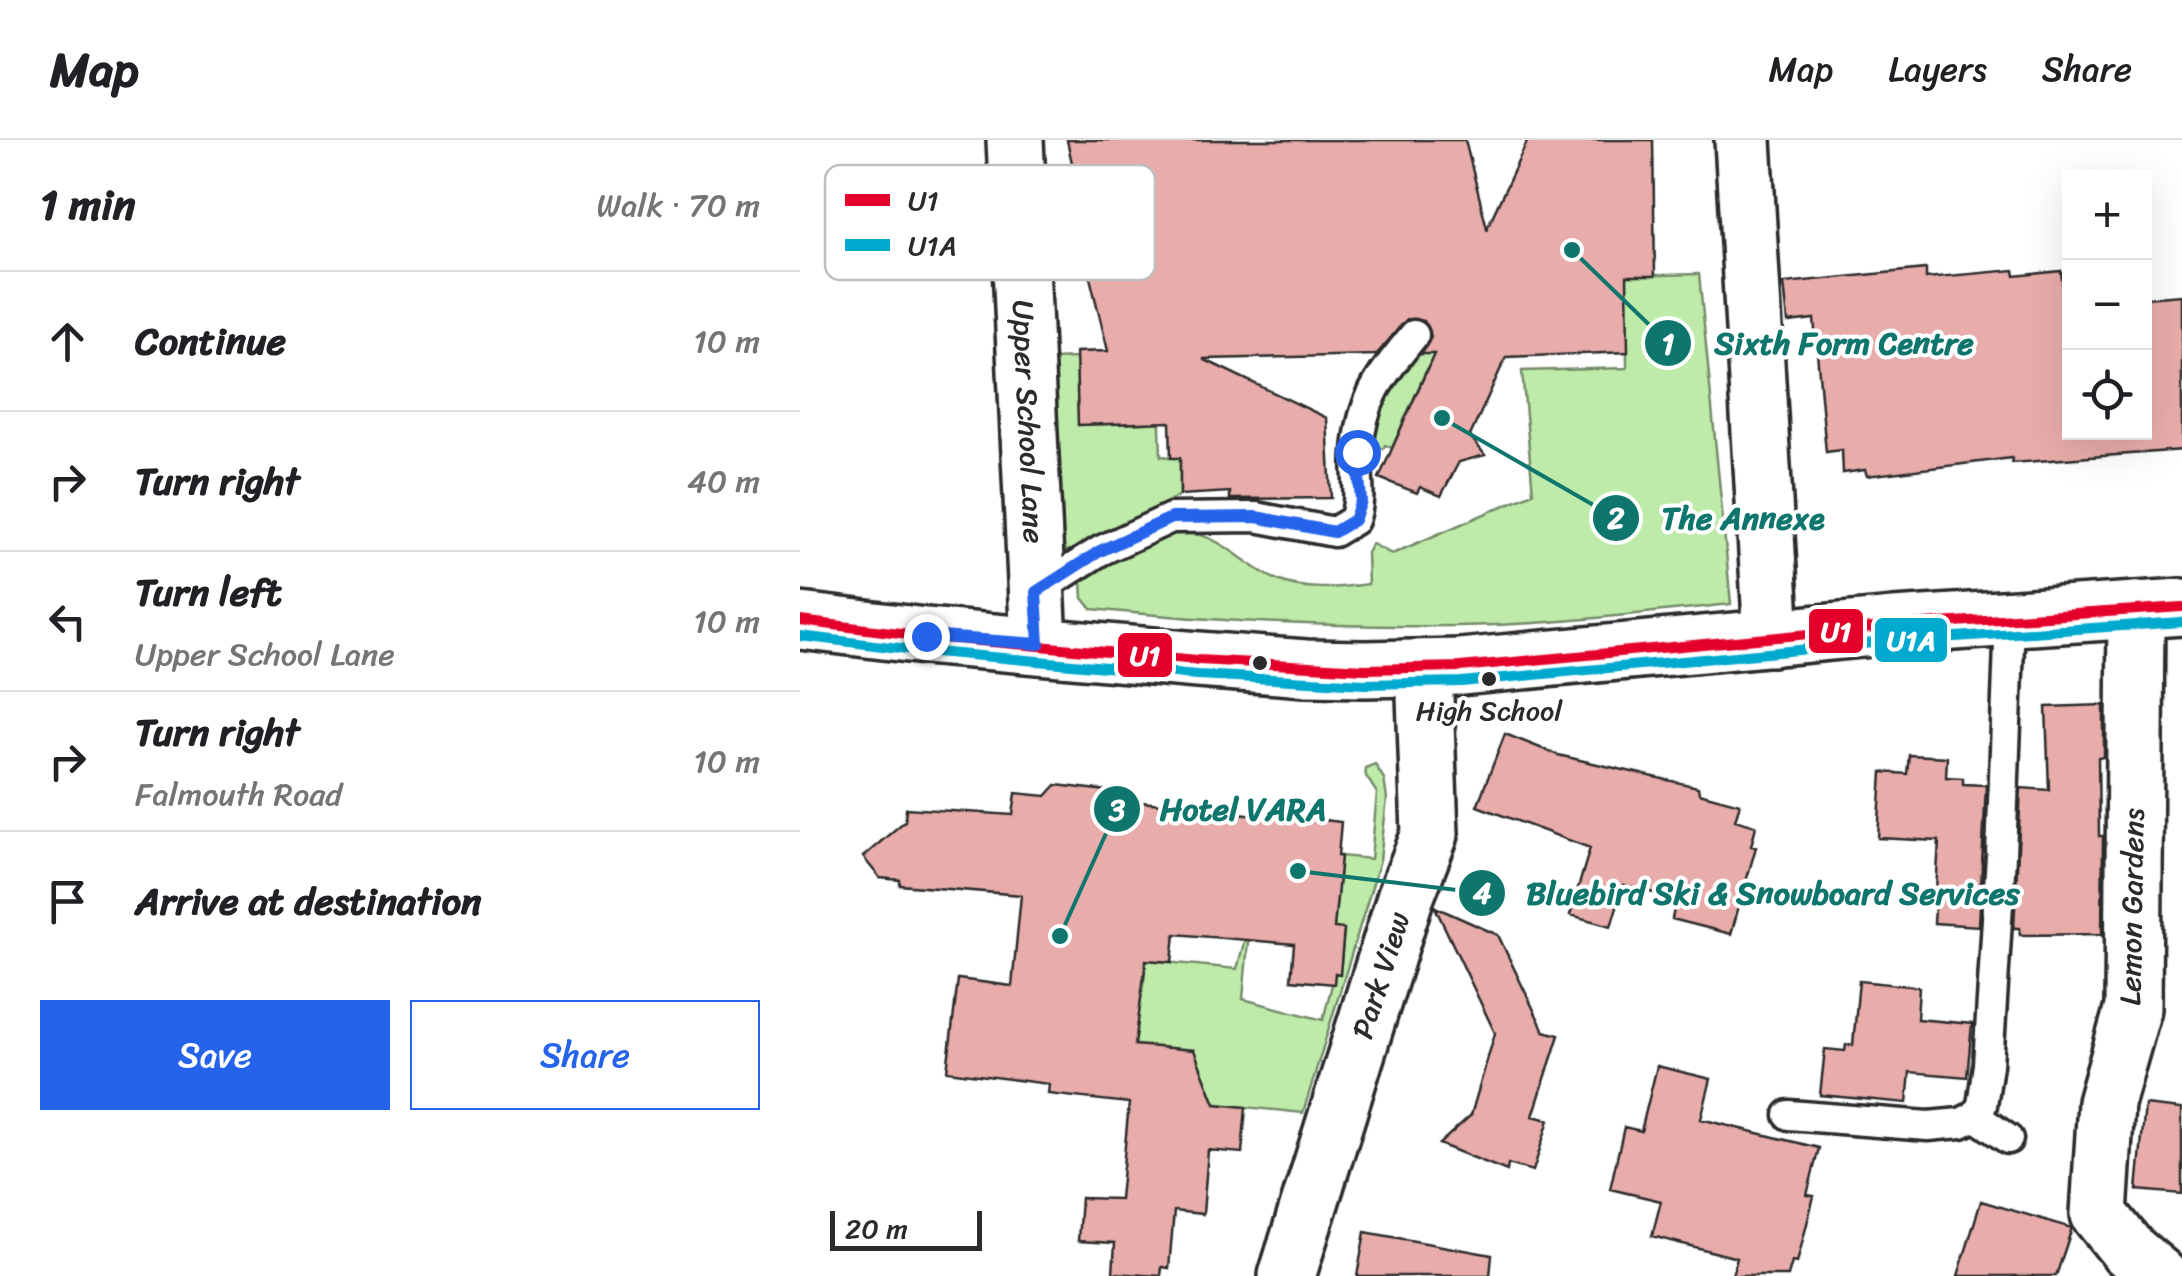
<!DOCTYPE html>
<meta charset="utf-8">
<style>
:root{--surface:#fff;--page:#f2f2f2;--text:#202124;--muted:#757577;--line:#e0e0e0;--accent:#2563eb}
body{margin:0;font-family:Sriracha,sans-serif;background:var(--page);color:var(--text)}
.controls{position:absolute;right:30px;top:30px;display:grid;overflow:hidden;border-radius:0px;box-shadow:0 10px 40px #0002}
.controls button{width:90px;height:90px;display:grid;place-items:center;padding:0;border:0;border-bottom:2px solid var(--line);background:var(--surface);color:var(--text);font:50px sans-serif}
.scale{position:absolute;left:30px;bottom:25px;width:152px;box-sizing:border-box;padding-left:10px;border:5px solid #2b2b2b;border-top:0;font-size:28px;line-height:35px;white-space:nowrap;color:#2b2b2b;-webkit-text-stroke:8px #fff;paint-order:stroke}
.stop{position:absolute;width:30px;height:30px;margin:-22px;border:8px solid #2563eb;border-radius:50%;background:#fff}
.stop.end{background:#2563eb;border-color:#fff;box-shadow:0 2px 10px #0008}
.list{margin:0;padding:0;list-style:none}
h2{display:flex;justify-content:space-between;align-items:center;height:130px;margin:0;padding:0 40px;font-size:42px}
h2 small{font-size:32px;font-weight:400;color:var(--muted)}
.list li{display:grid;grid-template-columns:65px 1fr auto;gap:30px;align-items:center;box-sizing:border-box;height:140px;padding:0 40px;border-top:2px solid var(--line)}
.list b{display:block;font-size:38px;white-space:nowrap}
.list p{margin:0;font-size:32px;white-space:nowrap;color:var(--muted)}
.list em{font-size:32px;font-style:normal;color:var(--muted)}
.actions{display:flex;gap:20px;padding:30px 40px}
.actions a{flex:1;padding:22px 0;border:2px solid var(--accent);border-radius:0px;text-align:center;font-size:35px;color:var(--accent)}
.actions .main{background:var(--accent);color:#fff}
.icon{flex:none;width:55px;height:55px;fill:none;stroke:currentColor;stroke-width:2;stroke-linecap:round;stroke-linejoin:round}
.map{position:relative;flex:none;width:1382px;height:1136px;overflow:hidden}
header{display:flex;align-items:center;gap:60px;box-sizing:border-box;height:140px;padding:0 50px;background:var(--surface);border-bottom:2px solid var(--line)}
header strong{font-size:48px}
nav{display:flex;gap:55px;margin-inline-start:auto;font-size:35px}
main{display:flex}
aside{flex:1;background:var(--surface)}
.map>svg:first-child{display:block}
</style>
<header>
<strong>Map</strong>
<nav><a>Map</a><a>Layers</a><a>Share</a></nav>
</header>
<main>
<aside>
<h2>1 min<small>Walk · 70 m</small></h2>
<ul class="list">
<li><svg class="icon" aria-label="ahead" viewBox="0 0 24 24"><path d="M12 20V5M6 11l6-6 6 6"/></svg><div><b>Continue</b></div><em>10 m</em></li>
<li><svg class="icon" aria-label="right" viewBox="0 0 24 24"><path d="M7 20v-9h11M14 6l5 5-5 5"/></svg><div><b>Turn right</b></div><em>40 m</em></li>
<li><svg class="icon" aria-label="left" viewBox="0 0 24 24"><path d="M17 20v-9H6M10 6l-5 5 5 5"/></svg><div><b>Turn left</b><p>Upper School Lane</p></div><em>10 m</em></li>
<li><svg class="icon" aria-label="right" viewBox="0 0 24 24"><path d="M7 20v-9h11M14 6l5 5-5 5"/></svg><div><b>Turn right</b><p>Falmouth Road</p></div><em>10 m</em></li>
<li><svg class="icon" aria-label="arrive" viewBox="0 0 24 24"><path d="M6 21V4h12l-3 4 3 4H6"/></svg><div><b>Arrive at destination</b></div></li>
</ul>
<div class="actions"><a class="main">Save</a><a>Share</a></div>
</aside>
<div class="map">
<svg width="1382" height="1136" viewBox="0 0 1382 1136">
<rect width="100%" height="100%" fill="#fff"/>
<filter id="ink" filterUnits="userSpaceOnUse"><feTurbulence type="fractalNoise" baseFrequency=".01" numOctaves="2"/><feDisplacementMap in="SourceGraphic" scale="20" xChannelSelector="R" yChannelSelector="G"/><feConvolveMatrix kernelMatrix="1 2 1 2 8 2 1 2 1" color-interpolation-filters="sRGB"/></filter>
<g filter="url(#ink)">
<!-- green -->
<path fill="#beeba9" stroke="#748b6a" stroke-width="2.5" d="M 899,134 L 931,464 C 853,472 774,482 696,485 C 560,489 427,483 292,469 L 283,458 L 282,442 L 286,436 C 312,420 347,396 378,393 C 419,390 441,424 475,439 C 504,452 537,448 568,444 L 567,413 L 572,404 L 592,414 L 733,353 L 722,231 L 827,228 L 826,136 Z
M 654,187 L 625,233 L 592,308 L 585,305 L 583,309 L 567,301 L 577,264 L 626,191 Z
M 277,218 L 279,285 L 346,283 L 359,258 L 361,316 L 380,318 L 380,355 L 279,409 L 265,411 L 257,408 L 251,219 Z
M 575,624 L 584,639 L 587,659 L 580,720 L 503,973 L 418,964 L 412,1011 L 365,1007 L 335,956 L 302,837 L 344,841 L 346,820 L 437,829 L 450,780 L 443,859 L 523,880 L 535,833 L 540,833 L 544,790 L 534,788 L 541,716 L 571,719 L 577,653 L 566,636 L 565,628 Z"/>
<!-- building -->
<path fill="#e8adab" stroke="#2b2b2b" stroke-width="2.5" d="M 267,0 L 665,0 L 687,88 L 728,0 L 853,0 L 855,136 L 827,136 L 828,212 L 706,217 L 670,296 L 685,315 L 659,322 L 641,356 L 620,347 L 617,353 L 579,338 L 634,214 L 621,214 L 631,197 L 624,181 L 607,179 L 576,215 L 403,219 L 527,278 L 531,358 L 430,359 L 430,352 L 380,355 L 380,318 L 371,318 L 370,282 L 278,285 L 276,212 L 308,211 L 266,39 L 275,37 Z
M 1126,129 L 1126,138 L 1214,130 L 1215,136 L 1261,131 L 1265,165 L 1270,165 L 1270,292 L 1344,292 L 1344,158 L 1382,155 L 1382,310 L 1212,323 L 1212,318 L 1067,336 L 1065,330 L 1043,333 L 1042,310 L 1026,312 L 1014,179 L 988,182 L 984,143 Z
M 1304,565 L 1304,617 L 1298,618 L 1299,696 L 1303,696 L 1302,794 L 1220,795 L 1220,788 L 1214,788 L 1221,648 L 1249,650 L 1246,567 Z
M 705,594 L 758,615 L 898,647 L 899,653 L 940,664 L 935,680 L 956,686 L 951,706 L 956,707 L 931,794 L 872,779 L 876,759 L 824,745 L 811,786 L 770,775 L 790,708 L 677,666 Z
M 1109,615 L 1147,617 L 1146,637 L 1163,638 L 1163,644 L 1186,645 L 1179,786 L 1134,783 L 1139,701 L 1078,698 L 1082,632 L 1107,634 Z
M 256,645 L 324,653 L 330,661 L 394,667 L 409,655 L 416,671 L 492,678 L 505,665 L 516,679 L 541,682 L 538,716 L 541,716 L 534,788 L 544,789 L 540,834 L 535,833 L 534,844 L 491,840 L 494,804 L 375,794 L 372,822 L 346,820 L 335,905 L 394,910 L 415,964 L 446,967 L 442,1013 L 408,1010 L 403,1074 L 374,1071 L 369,1128 L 362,1127 L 361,1136 L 313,1133 L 315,1103 L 278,1101 L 281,1058 L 320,1059 L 329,963 L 248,954 L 249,944 L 147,931 L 158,839 L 212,846 L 221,755 L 100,745 L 100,740 L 80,738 L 63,717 L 105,681 L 106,668 L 213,675 L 216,653 L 246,656 Z
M 635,767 L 698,795 L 744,891 L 759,895 L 733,976 L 749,980 L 733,1031 L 708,1024 L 707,1031 L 639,1004 L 671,975 L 695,893 Z
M 1059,841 L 1119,847 L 1117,879 L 1172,884 L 1167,937 L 1110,932 L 1107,963 L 1020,955 L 1025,909 L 1045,911 L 1046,905 L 1053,905 Z
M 857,926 L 911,939 L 901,979 L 1019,1008 L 1007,1055 L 1014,1056 L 997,1123 L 992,1122 L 988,1136 L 932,1136 L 937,1118 L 852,1096 L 861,1061 L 810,1049 L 824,987 L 841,991 Z
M 1345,965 L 1382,969 L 1382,1054 L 1337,1050 Z
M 1181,1061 L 1272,1088 L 1256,1136 L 1158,1136 Z
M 565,1092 L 692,1115 L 690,1136 L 557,1136 Z"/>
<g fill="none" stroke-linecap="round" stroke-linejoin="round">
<defs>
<path id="service" d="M 235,452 L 300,411 L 371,378 L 456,377 L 534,392 L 554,380 C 563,356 555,336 558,311 C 562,257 582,235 614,195
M 989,975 L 1128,986 L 1161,983 L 1175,976 L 1182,965 L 1188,925 L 1201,715 L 1210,479
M 1175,976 L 1208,999"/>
<g id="minor">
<path id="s1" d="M 215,0 L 239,504"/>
<path d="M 943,0 L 972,498"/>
<path d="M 1336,470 L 1333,868 L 1306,963 L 1299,1074 L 1328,1110 L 1359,1136"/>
<path id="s2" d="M 487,1136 L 605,758 L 630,694 L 624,528"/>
</g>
<path id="tertiary" d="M 0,481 L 125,496 L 398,520 L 506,528 L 565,529 L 660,527 L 1094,486 L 1382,467"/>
</defs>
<!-- service casing -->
<use href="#service" stroke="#2b2b2b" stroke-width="35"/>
<!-- minor casing -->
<use href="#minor" stroke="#2b2b2b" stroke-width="62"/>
<!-- tertiary casing -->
<use href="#tertiary" stroke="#2b2b2b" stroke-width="62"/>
<!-- service -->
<use href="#service" stroke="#fff" stroke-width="28"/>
<!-- minor -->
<use href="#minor" stroke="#fff" stroke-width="55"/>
<!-- tertiary -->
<use href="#tertiary" stroke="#fff" stroke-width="55"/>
<defs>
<path id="bus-1" d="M 0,481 L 125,496 L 398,520 L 565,529 L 660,527 L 1094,486 L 1382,467"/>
<path id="bus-2" d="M 0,496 L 124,511 L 397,535 L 565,544 L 661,542 L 1095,501 L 1382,482"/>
</defs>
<!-- bus-1 casing -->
<use href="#bus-1" stroke="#fff" stroke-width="18"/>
<!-- bus-2 casing -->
<use href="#bus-2" stroke="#fff" stroke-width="18"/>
<!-- bus-1 -->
<use href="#bus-1" stroke="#e4002b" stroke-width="10"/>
<!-- bus-2 -->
<use href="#bus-2" stroke="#00a9ce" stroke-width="10"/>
</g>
</g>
<g fill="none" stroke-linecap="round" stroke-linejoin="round" filter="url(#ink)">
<!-- route -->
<path stroke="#2563eb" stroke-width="12" d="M 126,496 L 239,504 L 236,452 L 300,411 L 371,378 L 456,377 L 534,392 L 554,380 L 561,361 L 557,312"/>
</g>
<!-- markers -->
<g fill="#2b2b2b" stroke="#fff" stroke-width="4">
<circle cx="460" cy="523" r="9"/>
<circle cx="689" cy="539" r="9"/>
</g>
<g text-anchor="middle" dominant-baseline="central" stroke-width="8" stroke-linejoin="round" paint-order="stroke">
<!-- bus labels -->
<g font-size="28" fill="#2b2b2b" stroke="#fff">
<text x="689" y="570">High School</text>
</g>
<!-- street labels -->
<g font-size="30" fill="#2b2b2b" stroke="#fff">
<text stroke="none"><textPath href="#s1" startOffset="282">Upper School Lane</textPath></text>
<text transform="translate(1332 767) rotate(-89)">Lemon Gardens</text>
<text stroke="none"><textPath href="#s2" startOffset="315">Park View</textPath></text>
</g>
</g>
<!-- legend -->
<rect x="25" y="25" width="330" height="115" rx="15" fill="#fff" stroke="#bfbfbf" stroke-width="2.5"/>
<rect x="45" y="54" width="45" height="12" fill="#e4002b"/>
<rect x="45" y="99" width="45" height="12" fill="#00a9ce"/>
<g font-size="28" fill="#2b2b2b">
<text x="108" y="70">U1</text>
<text x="108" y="115">U1A</text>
</g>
<!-- callouts -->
<path fill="none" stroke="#0f766e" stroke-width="4" d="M772 110L868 203M642 278L816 378M260 796L317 669M498 731L682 753"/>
<g fill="#0f766e" stroke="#fff" stroke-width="4">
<circle cx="772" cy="110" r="10"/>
<circle cx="642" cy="278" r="10"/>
<circle cx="260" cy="796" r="10"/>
<circle cx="498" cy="731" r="10"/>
<circle cx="868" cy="203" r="25"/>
<circle cx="816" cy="378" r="25"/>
<circle cx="317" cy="669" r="25"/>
<circle cx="682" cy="753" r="25"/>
</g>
<g font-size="30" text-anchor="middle" font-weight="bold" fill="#fff">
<text x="868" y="214">1</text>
<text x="816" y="388">2</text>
<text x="317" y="680">3</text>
<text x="682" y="763">4</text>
</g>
<g font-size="32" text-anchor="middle" font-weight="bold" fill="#0f766e" stroke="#fff" stroke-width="8" stroke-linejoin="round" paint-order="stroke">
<text x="1044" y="214">Sixth Form Centre</text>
<text x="943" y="389">The Annexe</text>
<text x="443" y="680">Hotel VARA</text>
<text x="973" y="764">Bluebird Ski &amp; Snowboard Services</text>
</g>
<g stroke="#fff" stroke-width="4">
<rect x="1007" y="467" width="58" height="48" rx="10" fill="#e4002b"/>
<rect x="1073" y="476" width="76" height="48" rx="10" fill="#00a9ce"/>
<rect x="316" y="491" width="58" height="48" rx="10" fill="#e4002b"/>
</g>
<g font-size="28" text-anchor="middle" font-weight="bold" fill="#fff">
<text x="1036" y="501">U1</text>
<text x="1111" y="510">U1A</text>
<text x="345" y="525">U1</text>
</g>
</svg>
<div class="controls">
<button>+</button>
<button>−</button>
<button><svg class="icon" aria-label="locate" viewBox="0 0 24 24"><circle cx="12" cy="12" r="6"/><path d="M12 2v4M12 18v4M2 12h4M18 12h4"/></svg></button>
</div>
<div class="scale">20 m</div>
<div class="stop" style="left:557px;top:312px"></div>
<div class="stop end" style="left:126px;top:496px"></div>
</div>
</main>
